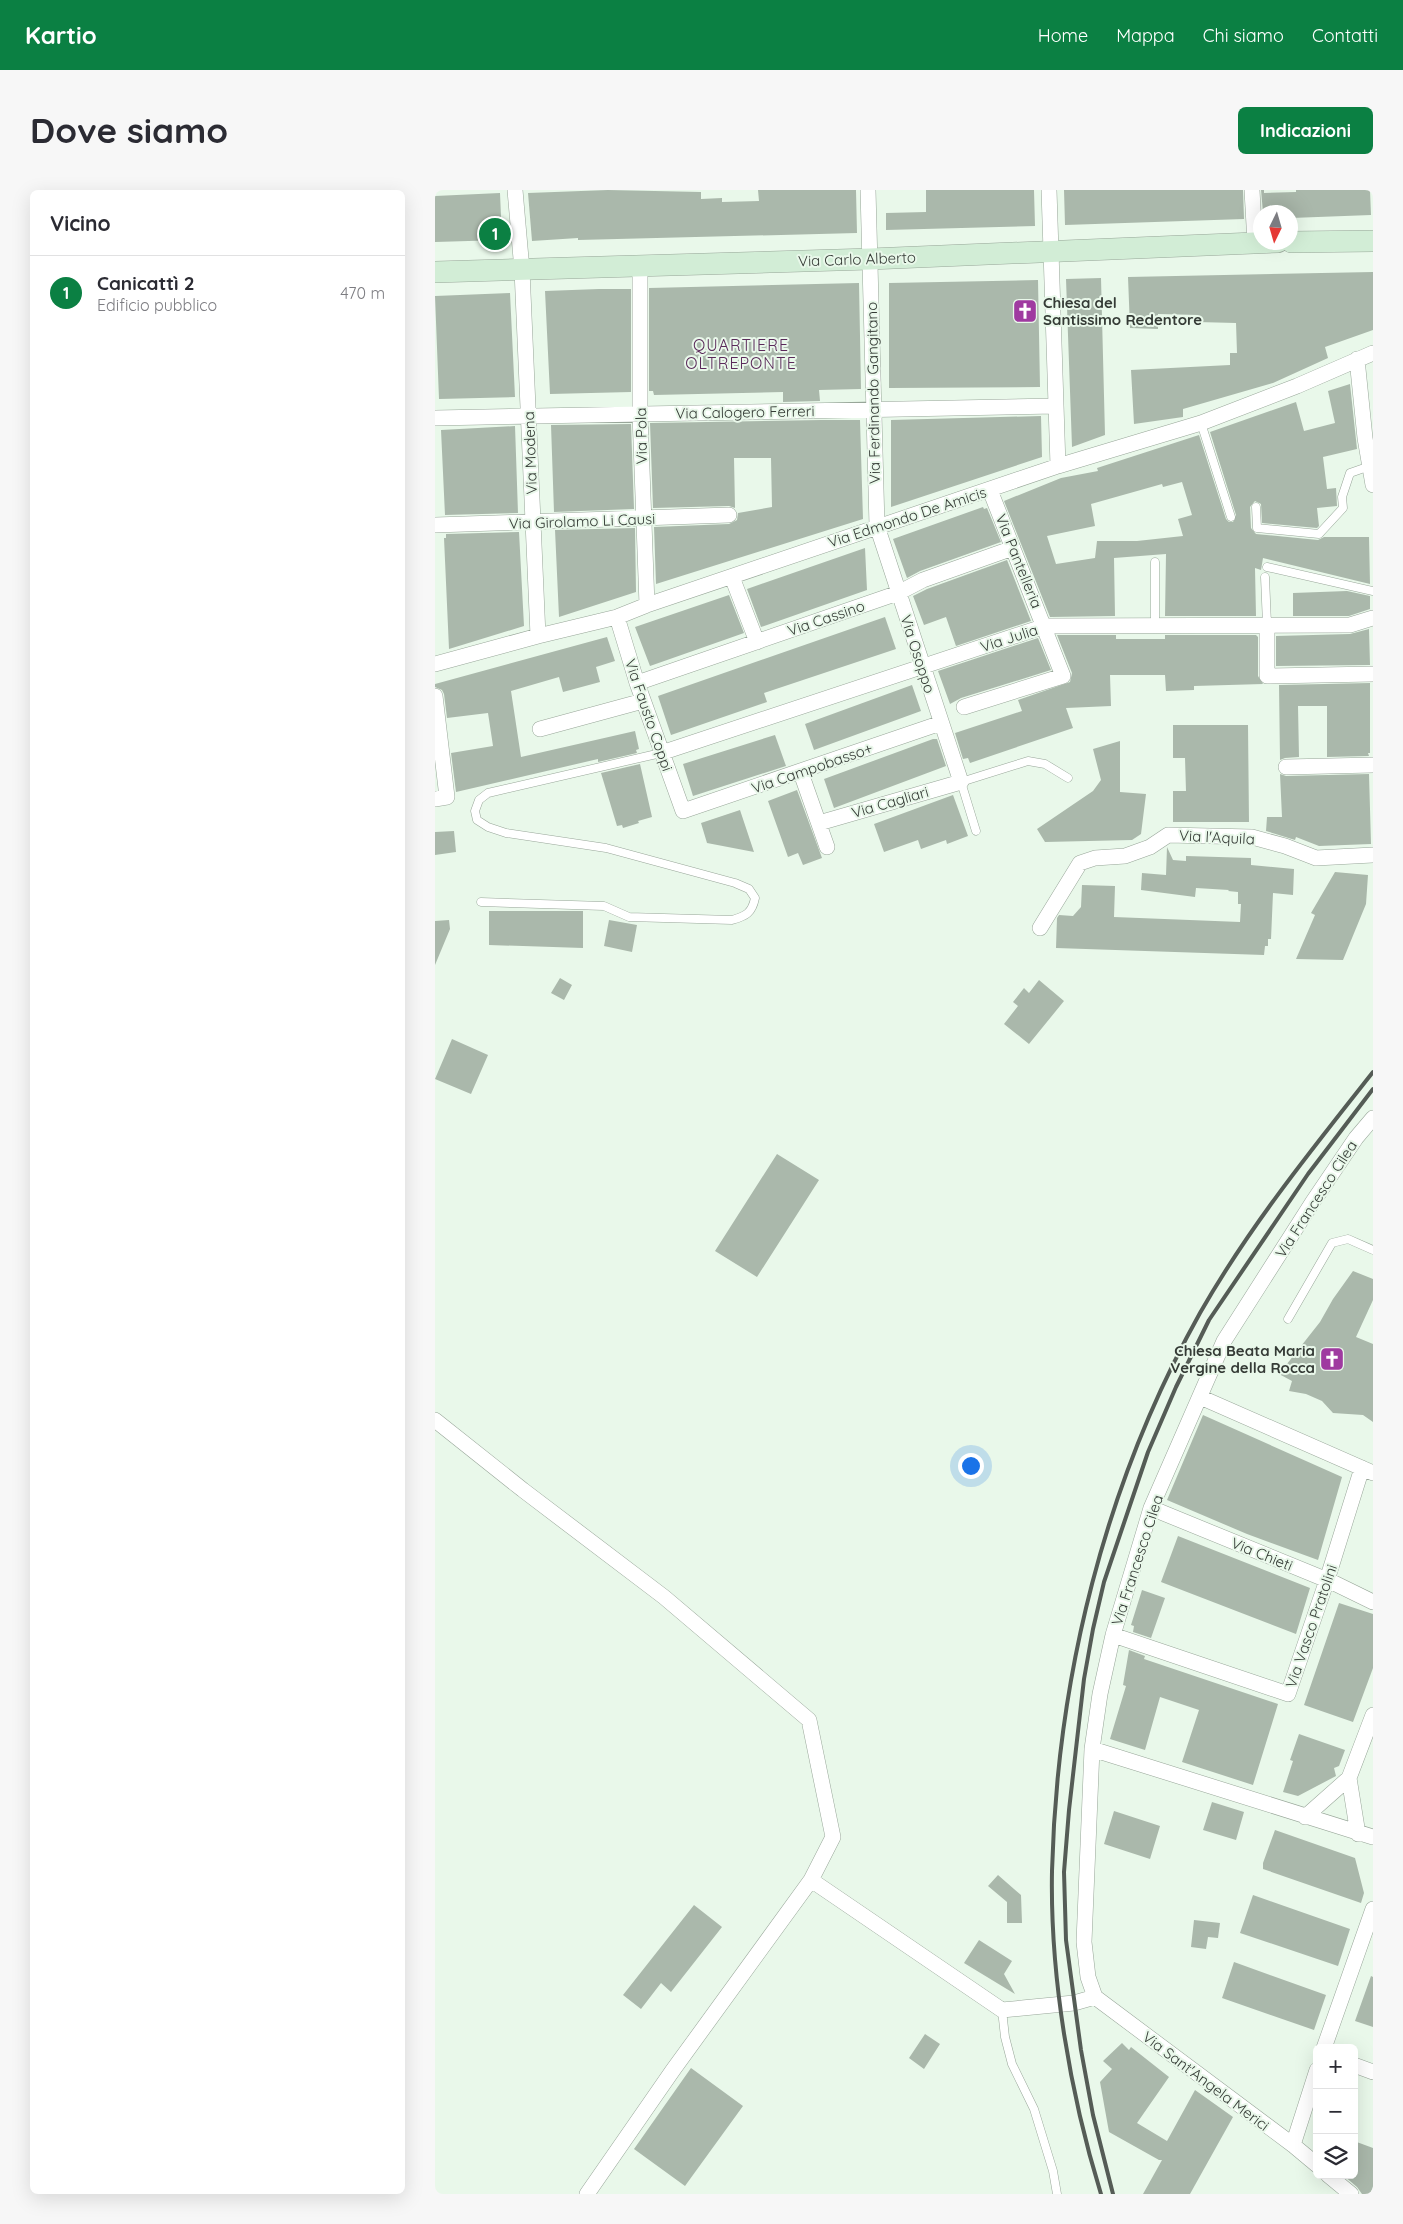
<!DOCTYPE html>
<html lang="it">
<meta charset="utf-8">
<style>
:root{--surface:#fff;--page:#f7f7f7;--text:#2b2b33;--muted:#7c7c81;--line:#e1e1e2;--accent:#0b8043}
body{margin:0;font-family:Quicksand,sans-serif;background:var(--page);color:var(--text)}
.controls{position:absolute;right:15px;bottom:15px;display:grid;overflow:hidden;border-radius:8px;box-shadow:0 5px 20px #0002}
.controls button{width:45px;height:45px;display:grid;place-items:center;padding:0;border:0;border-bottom:1px solid var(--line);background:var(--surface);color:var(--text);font:25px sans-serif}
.compass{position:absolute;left:818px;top:15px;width:45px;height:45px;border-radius:50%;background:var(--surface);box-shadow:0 5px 20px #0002;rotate:185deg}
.you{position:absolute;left:535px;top:1275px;width:18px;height:18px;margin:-12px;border:4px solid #fff;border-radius:50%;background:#1a73e8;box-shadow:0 0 0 8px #1a73e833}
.badge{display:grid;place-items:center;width:32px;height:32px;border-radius:50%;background:var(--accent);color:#fff;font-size:16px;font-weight:700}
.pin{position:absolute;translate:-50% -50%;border:2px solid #fff;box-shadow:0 1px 5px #0006}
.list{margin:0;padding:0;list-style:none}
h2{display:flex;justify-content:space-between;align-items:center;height:65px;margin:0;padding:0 20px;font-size:21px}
h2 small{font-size:16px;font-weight:400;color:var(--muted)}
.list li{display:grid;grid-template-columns:32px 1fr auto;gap:15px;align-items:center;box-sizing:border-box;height:75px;padding:0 20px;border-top:1px solid var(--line)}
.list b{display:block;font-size:19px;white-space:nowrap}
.list p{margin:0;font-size:16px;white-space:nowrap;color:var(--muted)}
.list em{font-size:16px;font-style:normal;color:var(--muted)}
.icon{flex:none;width:28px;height:28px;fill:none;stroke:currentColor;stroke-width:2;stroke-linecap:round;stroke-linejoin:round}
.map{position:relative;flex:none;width:938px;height:2004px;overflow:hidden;border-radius:8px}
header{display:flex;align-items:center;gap:30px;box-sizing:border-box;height:70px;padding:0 25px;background:var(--accent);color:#fff}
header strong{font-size:24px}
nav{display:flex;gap:28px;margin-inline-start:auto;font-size:18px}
.intro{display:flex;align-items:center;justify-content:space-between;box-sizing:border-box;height:120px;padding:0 30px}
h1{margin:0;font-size:35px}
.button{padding:12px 22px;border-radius:8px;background:var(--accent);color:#fff;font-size:18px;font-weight:700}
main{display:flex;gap:30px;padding:0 30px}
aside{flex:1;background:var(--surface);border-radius:8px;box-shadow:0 5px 20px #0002}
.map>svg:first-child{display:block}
</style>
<header>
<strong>Kartio</strong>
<nav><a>Home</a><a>Mappa</a><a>Chi siamo</a><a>Contatti</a></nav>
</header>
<div class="intro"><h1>Dove siamo</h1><a class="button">Indicazioni</a></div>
<main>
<aside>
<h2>Vicino<small></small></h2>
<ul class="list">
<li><span class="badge">1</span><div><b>Canicattì 2</b><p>Edificio pubblico</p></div><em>470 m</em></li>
</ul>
</aside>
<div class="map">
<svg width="938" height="2004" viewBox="0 0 938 2004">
<rect width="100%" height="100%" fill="#e9f8ea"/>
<!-- building -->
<path fill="#aab8ab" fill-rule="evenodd" d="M 173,0 L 266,2 L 266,9 L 287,8 L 287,12 L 324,11 L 323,0 L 421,0 L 422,43 L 143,50 L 143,48 L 97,51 L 93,3 Z
M 491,0 L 599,0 L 600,36 L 451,40 L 451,23 L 491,22 Z
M 629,0 L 808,0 L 809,29 L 630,35 Z
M 826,0 L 829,0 L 829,3 L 861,2 L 861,0 L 935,0 L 936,25 L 856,28 L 856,22 L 828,22 Z
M 65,3 L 67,50 L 0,52 L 0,6 Z
M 938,82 L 938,140 L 890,157 L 893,168 L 838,193 L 748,219 L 748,227 L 699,234 L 696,180 L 795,175 L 795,163 L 802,163 L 801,133 L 762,132 L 763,125 L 723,124 L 723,139 L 695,138 L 693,87 Z
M 666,88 L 670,245 L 637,257 L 631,89 Z
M 603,90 L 605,197 L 454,198 L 454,93 Z
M 424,93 L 426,199 L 384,200 L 385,211 L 348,212 L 348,202 L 219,205 L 218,201 L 214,201 L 214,98 Z
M 164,99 L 196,99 L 196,202 L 115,204 L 110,101 Z
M 75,103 L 80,207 L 4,209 L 0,106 Z
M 915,194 L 922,259 L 888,267 L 892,299 L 901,298 L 902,316 L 882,318 L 884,336 L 882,338 L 827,333 L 826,314 L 820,311 L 815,317 L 816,338 L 821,344 L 883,350 L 889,347 L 934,347 L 935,394 L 828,368 L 826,380 L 820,378 L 821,426 L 730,426 L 731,364 L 679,368 L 680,426 L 615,427 L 569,311 L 626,288 L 663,281 L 662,278 L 764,245 L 791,329 L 794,332 L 798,332 L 801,325 L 775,242 L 861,212 L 869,241 L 900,233 L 893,201 ZM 747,292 L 757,325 L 743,329 L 748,346 L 702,351 L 662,351 L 660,368 L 621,374 L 612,346 L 660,336 L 656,314 L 727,294 L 728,297 Z
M 606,226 L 607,267 L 456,317 L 456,230 Z
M 386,230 L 425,230 L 428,329 L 221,394 L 219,337 L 294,334 L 302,330 L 303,323 L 337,317 L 336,268 L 299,268 L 300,318 L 294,316 L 218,318 L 215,233 Z
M 196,234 L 199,319 L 119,322 L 116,235 Z
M 80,236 L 83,323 L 10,325 L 6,240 Z
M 548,317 L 549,319 L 552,318 L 566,352 L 485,381 L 472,388 L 458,349 Z
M 200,338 L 201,402 L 124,427 L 120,340 Z
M 84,342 L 89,436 L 14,459 L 9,348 L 11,348 L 11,344 Z
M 430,358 L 432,400 L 326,437 L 312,399 Z
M 572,370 L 596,431 L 521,456 L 511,427 L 489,435 L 478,406 L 492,399 Z
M 912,401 L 935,406 L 935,419 L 914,426 L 858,426 L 858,403 Z
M 294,405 L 309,443 L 215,476 L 200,437 Z
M 450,427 L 461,459 L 329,503 L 332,512 L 236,545 L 223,506 Z
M 934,439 L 935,475 L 841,476 L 841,446 L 915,444 Z
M 622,445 L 681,445 L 681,449 L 730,449 L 730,445 L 821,445 L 823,447 L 823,486 L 828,494 L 759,496 L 759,500 L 731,501 L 730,485 L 675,485 L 676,516 L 631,518 L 638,538 L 535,573 L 533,568 L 528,569 L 520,543 L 587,521 L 583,510 L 635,492 L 637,483 Z
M 172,447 L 180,471 L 161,477 L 165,492 L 128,502 L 124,487 L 76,501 L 86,567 L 200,541 L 204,559 L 201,560 L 202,563 L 163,572 L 163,569 L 21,602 L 16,563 L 58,556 L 53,523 L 12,528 L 9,504 L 7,500 L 0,497 L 0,494 Z
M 603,448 L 616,480 L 526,508 L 515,514 L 503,481 Z
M 935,493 L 935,563 L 933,563 L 934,566 L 892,567 L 892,516 L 863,516 L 864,567 L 850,568 L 845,570 L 844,495 Z
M 477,495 L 486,521 L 379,560 L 370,534 Z
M 738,535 L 813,535 L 814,632 L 738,632 L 738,601 L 751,601 L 750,568 L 738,568 Z
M 340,545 L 351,576 L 258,606 L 248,574 Z
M 498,549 L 502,549 L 511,576 L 399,618 L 389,589 Z
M 685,551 L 685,602 L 711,604 L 706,644 L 697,650 L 610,652 L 602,639 L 658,601 L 666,590 L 658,559 Z
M 205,574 L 217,627 L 203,631 L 204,633 L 188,638 L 187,635 L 182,636 L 166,583 Z
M 845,584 L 851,586 L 934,584 L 936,654 L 884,656 L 861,647 L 860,650 L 831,641 L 832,627 L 847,627 Z
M 362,600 L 387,668 L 368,675 L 363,663 L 353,667 L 333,611 Z
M 518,605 L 533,646 L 512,654 L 511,650 L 486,659 L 483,650 L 449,662 L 439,634 Z
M 305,620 L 319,662 L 272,653 L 266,633 Z
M 19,641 L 21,662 L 0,665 L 0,642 Z
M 732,657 L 738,670 L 751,671 L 751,666 L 816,668 L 816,675 L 859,679 L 858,705 L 838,703 L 836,749 L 833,749 L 833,756 L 830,756 L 829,765 L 621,758 L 622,728 L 624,725 L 638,726 L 646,717 L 647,695 L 680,696 L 679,727 L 805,732 L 806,714 L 803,714 L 803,702 L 793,701 L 794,700 L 761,698 L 760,707 L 706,700 L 707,683 L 731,685 Z
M 900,682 L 933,685 L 931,714 L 908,770 L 861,769 L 880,725 L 876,723 Z
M 54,721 L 148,721 L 148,758 L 54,755 Z
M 14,730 L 15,739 L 0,775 L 0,731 Z
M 174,730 L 202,735 L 197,762 L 169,756 Z
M 125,788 L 137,795 L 129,810 L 116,803 Z
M 604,790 L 629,811 L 594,854 L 569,834 L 583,816 L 578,812 L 589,798 L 594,803 Z
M 17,849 L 53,865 L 36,904 L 0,889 Z
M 342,964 L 384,990 L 322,1087 L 280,1061 Z
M 918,1081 L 938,1089 L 938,1110 L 921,1147 L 938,1154 L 938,1232 L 928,1225 L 898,1223 L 887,1211 L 871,1204 L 854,1201 L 857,1191 L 844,1184 L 885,1132 L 898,1109 Z
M 768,1225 L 907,1287 L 883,1370 L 812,1344 L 732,1310 Z
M 743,1346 L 875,1398 L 861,1444 L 726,1392 Z
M 707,1400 L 730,1408 L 716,1448 L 698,1442 L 699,1436 L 696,1435 Z
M 904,1413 L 938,1424 L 938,1478 L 918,1532 L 869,1515 Z
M 694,1460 L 710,1466 L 709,1469 L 843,1514 L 818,1595 L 747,1572 L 764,1520 L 725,1507 L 710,1560 L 675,1549 L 691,1496 L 688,1495 Z
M 864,1544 L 910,1560 L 904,1576 L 899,1578 L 901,1586 L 863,1606 L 848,1602 L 858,1571 L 855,1570 Z
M 777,1612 L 809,1622 L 801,1650 L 768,1640 Z
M 679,1621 L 725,1636 L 715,1669 L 669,1654 Z
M 840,1640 L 920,1668 L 929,1703 L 926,1713 L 828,1679 L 828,1673 Z
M 563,1685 L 586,1705 L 587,1733 L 572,1733 L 572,1712 L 553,1696 Z
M 818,1705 L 915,1739 L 903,1776 L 805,1743 Z
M 259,1715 L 287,1737 L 236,1802 L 226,1793 L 206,1819 L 188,1805 Z
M 759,1730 L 785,1733 L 783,1748 L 773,1747 L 771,1759 L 756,1757 Z
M 544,1750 L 577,1771 L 569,1784 L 580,1804 L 529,1773 Z
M 799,1772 L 891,1805 L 879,1840 L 787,1808 Z
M 936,1786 L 938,1787 L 938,1837 L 920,1831 Z
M 490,1844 L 505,1854 L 489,1879 L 474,1868 Z
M 687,1853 L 694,1860 L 696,1857 L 734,1887 L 702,1933 L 732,1951 L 760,1900 L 798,1927 L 755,2004 L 708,2004 L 727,1970 L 724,1970 L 674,1942 L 665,1892 L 677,1879 L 668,1871 Z
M 256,1878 L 308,1916 L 250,1996 L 199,1959 Z
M 919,1951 L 938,1958 L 938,1997 L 935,2004 L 927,2004 L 922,1997 L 908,1985 L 919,1985 Z"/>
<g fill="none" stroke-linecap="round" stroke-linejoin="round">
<defs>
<path id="lane" d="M 766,233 L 796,327
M 821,317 L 822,338 L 884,344 L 908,318 L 907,307 L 915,283 L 935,276
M 832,377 L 938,401
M 830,387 L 832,434
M 720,436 L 720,372
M 541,641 L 526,592 L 593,571 L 610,574 L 633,588
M 46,712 L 169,716 L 194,727 L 297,730 C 311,726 317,723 320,708 L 314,699 L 300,693 L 171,658 L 71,643 L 53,637 L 42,630 L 40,621 L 44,610 L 53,603 L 226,563
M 853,1129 L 897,1053 L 913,1049 L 938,1060
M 567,1820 L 570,1847 L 577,1874 L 599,1919 L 618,1981 L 622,2004"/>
<path id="street" d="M 80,0 L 87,80 L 103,446
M 614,0 L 623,276
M 817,0 L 820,53
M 205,77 L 205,224 L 212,415
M 922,169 L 930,248 L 938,295
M 0,228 L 621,216
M 0,335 L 294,325
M 297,387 L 322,452
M 182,427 L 202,493 L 248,621 L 506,533
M 832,434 L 832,486 L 938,484
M 0,474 L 103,446 L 182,427 L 212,415 L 623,276 L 766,233 L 862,196 L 938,163
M 202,493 L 463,403 L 488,390 L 578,358
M 0,506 L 12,607 L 0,609
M 529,517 L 628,486 L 555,300
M 105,539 L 208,511
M 226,563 L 610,436 L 915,435 L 938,428
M 851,577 L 938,575
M 366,583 L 392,657
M 384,633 L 526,592 L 442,336 L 433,0
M 605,738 L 645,673 L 660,668 L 690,666 L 715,657 L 733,645 L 817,647 L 850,656 L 881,668 L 938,665
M 765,1207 L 938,1283
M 0,1230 L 88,1300 L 229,1407 L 374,1530 L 398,1647 L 376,1690 L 238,1880 L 152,2004
M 716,1318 L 897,1392 L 938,1412
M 678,1445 L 853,1504 L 892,1390 L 927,1278
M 657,1559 L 938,1647
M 870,1627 L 914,1588
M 923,1644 L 914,1588 L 938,1525
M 376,1690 L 567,1820 L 639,1813 L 660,1807
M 660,1807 L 653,1787 L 649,1752 L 657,1559 L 665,1504 L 678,1445 L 716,1318 L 789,1151 L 877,1013 L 921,948 L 938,928
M 660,1807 L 858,1955 L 882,1975
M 889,1858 L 938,1719
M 919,1875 L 938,1882
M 858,1955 L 882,1880
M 893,1985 L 916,2004"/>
<path id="secondary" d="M 856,52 L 938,51
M 0,82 L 435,69 L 843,52"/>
</defs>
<!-- lane casing -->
<use href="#lane" stroke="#98a699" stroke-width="9"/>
<!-- street casing -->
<use href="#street" stroke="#98a699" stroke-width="16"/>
<!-- secondary casing -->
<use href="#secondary" stroke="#98a699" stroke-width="22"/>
<!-- lane -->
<use href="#lane" stroke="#fff" stroke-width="8"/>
<!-- street -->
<use href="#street" stroke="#fff" stroke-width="15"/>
<!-- secondary -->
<use href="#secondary" stroke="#d2edd6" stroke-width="21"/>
<!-- rail -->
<path stroke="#555c56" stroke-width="4" d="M 666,2004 C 635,1904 615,1786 617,1681 C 622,1487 670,1293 765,1123 C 814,1037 877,959 938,882
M 678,2004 L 658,1925 L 646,1860 L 631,1750 L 629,1682 L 634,1620 L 649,1489 L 658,1439 L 669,1392 L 713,1262 L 741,1197 L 774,1130 L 873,984 L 938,899"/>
</g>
<!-- icons -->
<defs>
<symbol id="church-square" viewBox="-11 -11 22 22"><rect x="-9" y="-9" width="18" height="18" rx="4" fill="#9f3aa0" stroke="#e9f8ea"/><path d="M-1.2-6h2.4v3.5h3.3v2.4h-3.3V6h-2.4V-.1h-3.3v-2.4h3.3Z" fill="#fff"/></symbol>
</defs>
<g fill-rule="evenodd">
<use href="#church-square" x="576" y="107" width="28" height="28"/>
<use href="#church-square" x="883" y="1155" width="28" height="28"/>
</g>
<g text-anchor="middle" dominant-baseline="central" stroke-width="4" stroke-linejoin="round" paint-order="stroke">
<!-- street labels -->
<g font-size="15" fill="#353b36" stroke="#e9f8ea">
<text transform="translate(422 69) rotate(-2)">Via Carlo Alberto</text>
<text transform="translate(438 203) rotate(-91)">Via Ferdinando Gangitano</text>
<text transform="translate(310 222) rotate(-1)">Via Calogero Ferreri</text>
<text transform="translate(206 246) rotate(-91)">Via Pola</text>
<text transform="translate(95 263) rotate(-92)">Via Modena</text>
<text transform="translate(472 327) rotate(-18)">Via Edmondo De Amicis</text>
<text transform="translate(147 331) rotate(-2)">Via Girolamo Li Causi</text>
<text transform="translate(584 371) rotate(68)">Via Pantelleria</text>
<text transform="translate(391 428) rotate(-19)">Via Cassino</text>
<text transform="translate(574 448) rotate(-18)">Via Julia</text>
<text transform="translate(483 464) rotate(72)">Via Osoppo</text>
<text transform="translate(214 525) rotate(71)">Via Fausto Coppi</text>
<text transform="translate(377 578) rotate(-19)">Via Campobasso+</text>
<text transform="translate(455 612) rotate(-16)">Via Cagliari</text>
<text transform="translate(782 647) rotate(3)">Via l'Aquila</text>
<text transform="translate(881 1009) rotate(-57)">Via Francesco Cilea</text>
<text transform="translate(827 1364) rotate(22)">Via Chieti</text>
<text transform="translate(702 1370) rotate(-72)">Via Francesco Cilea</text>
<text transform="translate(876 1436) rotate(-71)">Via Vasco Pratolini</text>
<text transform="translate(771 1891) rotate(37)">Via Sant'Angela Merici</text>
</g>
<!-- poi labels -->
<g font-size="15" font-weight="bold" fill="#353b36" stroke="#e9f8ea" text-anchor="start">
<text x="608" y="112">Chiesa del<tspan x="608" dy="17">Santissimo Redentore</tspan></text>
<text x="880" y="1160" text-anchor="end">Chiesa Beata Maria<tspan x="880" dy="17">Vergine della Rocca</tspan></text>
</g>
<!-- neighbourhood labels -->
<g font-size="16" letter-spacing="1" fill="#5a295a" stroke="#e9f8ea">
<text x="306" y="155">QUARTIERE<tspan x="306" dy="18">OLTREPONTE</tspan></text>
</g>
</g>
</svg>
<div class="controls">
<button>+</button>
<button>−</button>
<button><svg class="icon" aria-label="layers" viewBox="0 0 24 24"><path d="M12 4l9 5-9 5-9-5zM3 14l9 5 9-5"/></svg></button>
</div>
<svg class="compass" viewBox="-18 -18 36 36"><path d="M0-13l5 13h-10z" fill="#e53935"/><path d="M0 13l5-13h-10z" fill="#7c7c81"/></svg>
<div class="you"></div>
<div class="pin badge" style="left:60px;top:44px">1</div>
</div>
</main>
